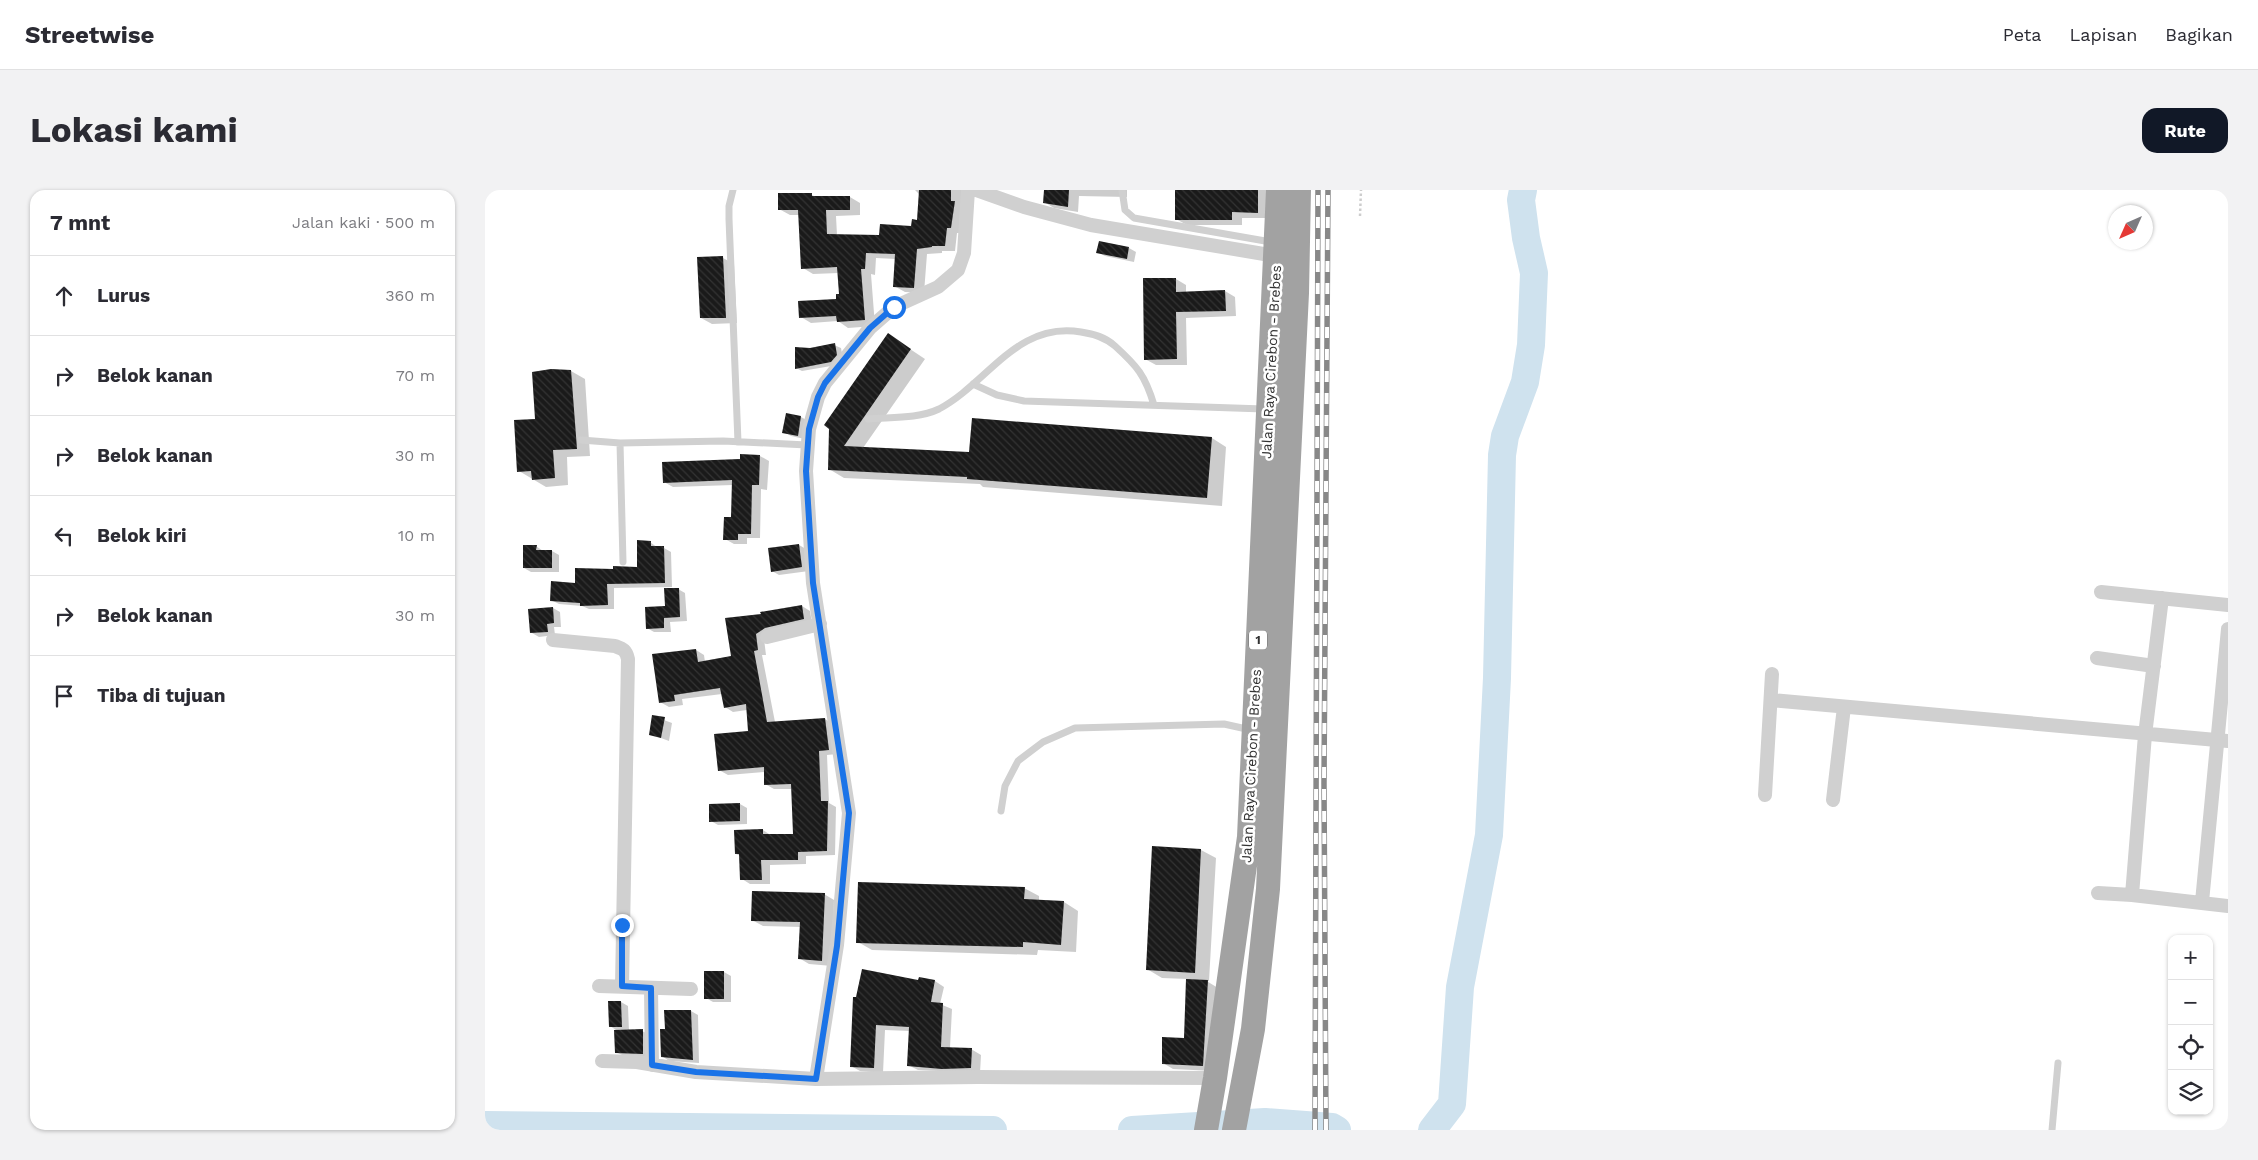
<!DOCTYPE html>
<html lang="id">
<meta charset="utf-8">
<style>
:root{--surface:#fff;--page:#f2f2f3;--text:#2b2b33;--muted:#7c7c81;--line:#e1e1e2;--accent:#111827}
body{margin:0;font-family:"Work Sans",sans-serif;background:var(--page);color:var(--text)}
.controls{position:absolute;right:15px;bottom:15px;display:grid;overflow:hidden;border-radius:10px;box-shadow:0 1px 4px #0004}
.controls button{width:45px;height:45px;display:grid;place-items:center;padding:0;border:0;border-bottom:1px solid var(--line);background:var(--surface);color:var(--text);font:25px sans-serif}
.compass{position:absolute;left:1623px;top:15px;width:45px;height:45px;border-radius:50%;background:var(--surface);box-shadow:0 1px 4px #0004;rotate:225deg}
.stop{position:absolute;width:15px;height:15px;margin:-11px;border:4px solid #1a73e8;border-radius:50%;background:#fff}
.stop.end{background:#1a73e8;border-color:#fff;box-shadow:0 1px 5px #0008}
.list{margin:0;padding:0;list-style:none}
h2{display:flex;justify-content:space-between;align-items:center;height:65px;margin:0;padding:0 20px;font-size:21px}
h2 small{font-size:16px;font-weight:400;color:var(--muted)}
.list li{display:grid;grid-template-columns:32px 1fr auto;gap:15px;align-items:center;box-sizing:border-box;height:80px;padding:0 20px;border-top:1px solid var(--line)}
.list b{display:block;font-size:19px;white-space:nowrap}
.list em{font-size:16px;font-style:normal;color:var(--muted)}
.icon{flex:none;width:28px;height:28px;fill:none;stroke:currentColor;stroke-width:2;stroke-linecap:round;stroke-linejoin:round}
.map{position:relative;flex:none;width:1743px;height:940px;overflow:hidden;border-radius:15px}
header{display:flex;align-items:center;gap:30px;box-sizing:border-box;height:70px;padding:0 25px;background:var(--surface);border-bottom:1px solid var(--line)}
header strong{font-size:24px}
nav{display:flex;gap:28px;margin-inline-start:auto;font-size:18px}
.intro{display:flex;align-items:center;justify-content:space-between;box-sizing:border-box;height:120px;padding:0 30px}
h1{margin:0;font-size:35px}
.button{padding:12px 22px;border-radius:15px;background:var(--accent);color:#fff;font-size:18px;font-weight:700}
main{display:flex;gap:30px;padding:0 30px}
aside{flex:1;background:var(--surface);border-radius:15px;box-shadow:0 1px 4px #0004}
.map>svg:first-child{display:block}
</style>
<header>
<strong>Streetwise</strong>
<nav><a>Peta</a><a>Lapisan</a><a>Bagikan</a></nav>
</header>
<div class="intro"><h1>Lokasi kami</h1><a class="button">Rute</a></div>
<main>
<aside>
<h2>7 mnt<small>Jalan kaki · 500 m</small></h2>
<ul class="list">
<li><svg class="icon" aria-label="ahead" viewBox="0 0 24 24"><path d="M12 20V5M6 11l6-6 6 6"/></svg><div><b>Lurus</b></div><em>360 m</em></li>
<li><svg class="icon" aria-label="right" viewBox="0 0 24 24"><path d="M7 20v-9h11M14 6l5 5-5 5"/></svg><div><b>Belok kanan</b></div><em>70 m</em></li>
<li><svg class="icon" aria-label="right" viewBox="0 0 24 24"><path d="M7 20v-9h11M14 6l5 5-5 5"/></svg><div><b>Belok kanan</b></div><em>30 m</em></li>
<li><svg class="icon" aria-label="left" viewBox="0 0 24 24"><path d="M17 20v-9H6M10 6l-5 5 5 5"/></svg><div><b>Belok kiri</b></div><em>10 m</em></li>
<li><svg class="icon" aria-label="right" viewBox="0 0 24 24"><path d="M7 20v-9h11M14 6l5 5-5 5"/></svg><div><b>Belok kanan</b></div><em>30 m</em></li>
<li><svg class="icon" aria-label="arrive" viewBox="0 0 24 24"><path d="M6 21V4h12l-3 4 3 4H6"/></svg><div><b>Tiba di tujuan</b></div></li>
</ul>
</aside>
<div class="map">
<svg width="1743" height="940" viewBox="0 0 1743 940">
<defs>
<pattern id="building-back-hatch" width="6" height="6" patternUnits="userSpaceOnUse" patternTransform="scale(1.25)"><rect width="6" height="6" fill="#1a1a1a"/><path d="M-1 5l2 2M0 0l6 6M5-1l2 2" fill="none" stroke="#333"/></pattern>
</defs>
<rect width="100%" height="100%" fill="#fff"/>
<!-- shadow -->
<path fill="#0003" d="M 430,0 L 476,0 L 477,43 L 472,43 L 470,61 L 457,61 L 457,63 L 442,64 L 439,103 L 420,102 L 409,96 L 411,69 L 391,68 L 390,85 L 386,84 L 390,136 L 363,138 L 353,131 L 326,133 L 316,127 L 352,110 L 355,105 L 354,83 L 328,84 L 318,78 L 315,25 L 305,25 L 294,19 L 327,5 L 331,7 L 365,7 L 375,13 L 375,25 L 351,26 L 352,45 L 395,46 L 428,37 L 433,31 L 435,5 Z
M 560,0 L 642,0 L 642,7 L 594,6 L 593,22 L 569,18 L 559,12 Z
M 691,0 L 782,0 L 783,28 L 757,28 L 757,35 L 702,35 L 691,29 Z
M 644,58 L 651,62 L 649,72 L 620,66 L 612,62 Z
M 238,68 L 249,74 L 252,133 L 227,134 L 216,128 Z
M 691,89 L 701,95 L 701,103 L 740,101 L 750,107 L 751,126 L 701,128 L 702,175 L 671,175 L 660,169 Z
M 404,145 L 440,169 L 378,258 L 485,263 L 727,248 L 741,257 L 737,316 L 498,297 L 495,294 L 359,288 L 344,279 Z
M 349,155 L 356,158 L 358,169 L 352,175 L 317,181 L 311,178 L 325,159 Z
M 86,181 L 100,189 L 105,266 L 82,267 L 83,295 L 61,297 L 34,281 Z
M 302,224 L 316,227 L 323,231 L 320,249 L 306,246 L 299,242 Z
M 275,266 L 284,271 L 282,300 L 276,299 L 275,348 L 262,348 L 262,354 L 249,354 L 240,349 L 248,328 L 248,295 L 188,297 L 179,292 Z
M 165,352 L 173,358 L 179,358 L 186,362 L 187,397 L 129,398 L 129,419 L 104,419 L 97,416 L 74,414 L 66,410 L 91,394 L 129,381 L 153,379 Z
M 314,355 L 321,359 L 324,381 L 294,385 L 287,381 Z
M 51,356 L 58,361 L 67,361 L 74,365 L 74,382 L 46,382 L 39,378 Z
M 193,399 L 200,403 L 202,431 L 185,432 L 186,442 L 169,442 L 162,438 L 181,417 Z
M 317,416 L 325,421 L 327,433 L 279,449 L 281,465 L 277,465 L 290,532 L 340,529 L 348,534 L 352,564 L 342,565 L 344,613 L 351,617 L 350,665 L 321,666 L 321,674 L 285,675 L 285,694 L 265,694 L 257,689 L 256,666 L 251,664 L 278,640 L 287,646 L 309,645 L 308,599 L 289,599 L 280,594 L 280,582 L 243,585 L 234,580 L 265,542 L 262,520 L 248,522 L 240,517 L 237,504 L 197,509 L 198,515 L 184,517 L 175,512 L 211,460 L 219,465 L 220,472 L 247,467 L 277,425 Z
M 68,418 L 75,422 L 76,437 L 69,437 L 70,445 L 54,447 L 47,443 Z
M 168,526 L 187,533 L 184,551 L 165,544 Z
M 255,614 L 262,618 L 262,634 L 233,635 L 226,631 Z
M 669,657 L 716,660 L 731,668 L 724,791 L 720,790 L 733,798 L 728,881 L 688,879 L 678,873 L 700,849 L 702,789 L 677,788 L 662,779 Z
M 539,698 L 554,706 L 554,711 L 579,712 L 593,721 L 591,762 L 553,760 L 552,765 L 387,760 L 373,752 Z
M 339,704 L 349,710 L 347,776 L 324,774 L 314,768 L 316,737 L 278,736 L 267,730 Z
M 239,782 L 246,786 L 246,812 L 228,812 L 221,808 Z
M 434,791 L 450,791 L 459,797 L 455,814 L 467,819 L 465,858 L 486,859 L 496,865 L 495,883 L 433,880 L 423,875 L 425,841 L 400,840 L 398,883 L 375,881 L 366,876 L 369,808 Z
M 136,812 L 143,816 L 144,841 L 157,841 L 165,845 L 165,867 L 139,866 L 131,862 L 131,840 L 125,836 Z
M 206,821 L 213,825 L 214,873 L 184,871 L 177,866 L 181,840 L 180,822 Z"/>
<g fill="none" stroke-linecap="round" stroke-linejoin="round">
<!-- river -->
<path stroke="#cfe2ee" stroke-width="28" d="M 0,935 L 508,940
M 647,940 L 780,932 L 847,937 L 852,940
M 947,940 L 967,914 L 975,797 L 1004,645 L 1012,488 L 1017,265 L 1020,246 L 1040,192 L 1046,155 L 1049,83 L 1041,48 L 1036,10 L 1038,0"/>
</g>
<!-- building -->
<path fill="url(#building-back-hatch)" d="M 434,0 L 466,0 L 466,11 L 470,11 L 466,38 L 462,38 L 460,56 L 447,56 L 447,57 L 432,59 L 429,98 L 408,97 L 410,64 L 381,63 L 380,79 L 376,79 L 380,130 L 352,132 L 351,126 L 314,128 L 313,111 L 351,109 L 351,104 L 354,104 L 352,77 L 316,79 L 313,20 L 293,20 L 293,3 L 327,3 L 327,6 L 365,6 L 365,20 L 341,20 L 342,44 L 394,45 L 395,34 L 426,36 L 427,29 L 432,30 Z
M 559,0 L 584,0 L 583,17 L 558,13 Z
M 690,0 L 773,0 L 773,23 L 747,22 L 747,30 L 690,30 Z
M 614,51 L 644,57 L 642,69 L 611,63 Z
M 238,66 L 241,128 L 215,128 L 212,67 Z
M 658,88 L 691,88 L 691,102 L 740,100 L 741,121 L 691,122 L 692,169 L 659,170 Z
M 403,143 L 426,159 L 359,256 L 484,262 L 487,228 L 727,247 L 722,308 L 482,289 L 482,287 L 343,280 L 344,239 L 339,235 Z
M 350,153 L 352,165 L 346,172 L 310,179 L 310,157 L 325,158 Z
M 66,179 L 86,180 L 92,259 L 68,260 L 70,288 L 47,290 L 46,281 L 32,282 L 29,230 L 50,229 L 47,182 Z
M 301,223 L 316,226 L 313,246 L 297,243 Z
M 255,264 L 275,265 L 274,295 L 267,295 L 266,344 L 253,344 L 253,350 L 238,350 L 239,327 L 246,327 L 247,290 L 178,293 L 177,272 L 255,269 Z
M 152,350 L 166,351 L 166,356 L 179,356 L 180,393 L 122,394 L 123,415 L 95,416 L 95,413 L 65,411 L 66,391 L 90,393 L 90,378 L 128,379 L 128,376 L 152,377 Z
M 314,354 L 317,377 L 286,382 L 283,358 Z
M 38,355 L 52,355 L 51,360 L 67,360 L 67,378 L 38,378 Z
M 179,398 L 194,398 L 195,427 L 179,428 L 179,438 L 161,439 L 160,417 L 180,416 Z
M 317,415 L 319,429 L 280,438 L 271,444 L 273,460 L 269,461 L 282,532 L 340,528 L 344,560 L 334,561 L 336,611 L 343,611 L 342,661 L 313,662 L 313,670 L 276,670 L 277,690 L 255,690 L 254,664 L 250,664 L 249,640 L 278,639 L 278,644 L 308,644 L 306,594 L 279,595 L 279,577 L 233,581 L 229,544 L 263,541 L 261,514 L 239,518 L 235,498 L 189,505 L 190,511 L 174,513 L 167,464 L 211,459 L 213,472 L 246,466 L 240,428 L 276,424 L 275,422 Z
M 68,417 L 69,433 L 62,434 L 63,442 L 45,443 L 43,419 Z
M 167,525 L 180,527 L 176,548 L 164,545 Z
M 255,613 L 255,631 L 224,632 L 224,614 Z
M 667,656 L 716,659 L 710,783 L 661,780 Z
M 373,692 L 540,697 L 539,709 L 579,711 L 576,755 L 538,752 L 538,757 L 371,753 Z
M 267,701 L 340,703 L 337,771 L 313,769 L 315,732 L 266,731 Z
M 377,779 L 433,790 L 434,787 L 450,790 L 446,812 L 458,813 L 456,857 L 487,858 L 486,878 L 457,879 L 422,876 L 424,837 L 391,835 L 389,878 L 365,877 L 368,807 L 371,807 Z
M 219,781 L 239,781 L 239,809 L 219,809 Z
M 701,789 L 723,790 L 718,876 L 677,874 L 677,847 L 699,848 Z
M 123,811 L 136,811 L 137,837 L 124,837 Z
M 179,820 L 206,820 L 208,870 L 176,867 L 175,839 L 180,839 Z
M 158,839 L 158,864 L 130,863 L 129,840 Z"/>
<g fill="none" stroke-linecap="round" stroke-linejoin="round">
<!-- path -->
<path stroke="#cdcdcd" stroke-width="2.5" stroke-dasharray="2.5 2.5" stroke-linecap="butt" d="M 875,26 L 876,0"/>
<!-- service -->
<path stroke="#d0d0d0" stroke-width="7" d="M 248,0 L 244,16 L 244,29 L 253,252
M 637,0 L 640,20 L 649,28 L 786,52
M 488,194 L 512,205 L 539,211 L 779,219
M 383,229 C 405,227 433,229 454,219 C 503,193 532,131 596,142 C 609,144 620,147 630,156 C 652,176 660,185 669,215
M 96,250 L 135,253 L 238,251 L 322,255
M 135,253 L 138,372
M 516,621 L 520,596 L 533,571 L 558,552 L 590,538 L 739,534 L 766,540
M 1567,940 L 1573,873"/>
<!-- minor -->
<path stroke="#d0d0d0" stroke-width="14" d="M 483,0 L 479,63 L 473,80 L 453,97 L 409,117 L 385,138 L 340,193 L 333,207 L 324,239 L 321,281 L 328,393 L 364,623 L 352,755 L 331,889 L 493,887 L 730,888
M 491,0 L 539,17 L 606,35 L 791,66
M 1616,402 L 1743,415
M 282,447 L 335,434
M 68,450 L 130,456 C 138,459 141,460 143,469 L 137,796
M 1612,468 L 1669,476
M 1286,510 L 1743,551
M 1280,605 L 1287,484
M 1348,610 L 1359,517
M 1613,703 L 1647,705 L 1743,716
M 1647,705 L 1660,545 L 1677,408
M 1717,712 L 1743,439
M 114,796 L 206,799
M 166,798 L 167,875
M 117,871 L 152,872 L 211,882 L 331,889"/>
<!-- trunk -->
<path stroke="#a2a2a2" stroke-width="24" d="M 721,940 L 730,888 L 764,647 L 793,0
M 749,940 L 768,839 L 783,699 L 812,103 L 814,0"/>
<defs>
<path id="rail" d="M 830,940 L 833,0
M 841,940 L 839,594 L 843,0"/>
</defs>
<!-- rail casing -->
<use href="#rail" stroke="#888" stroke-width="5.5"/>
<!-- rail -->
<use href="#rail" stroke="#fff" stroke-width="4" stroke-dasharray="11" stroke-linecap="butt"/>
</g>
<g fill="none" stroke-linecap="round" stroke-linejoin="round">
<!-- route -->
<path stroke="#1a73e8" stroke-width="6" d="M 137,735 L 137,796 L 166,798 L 167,875 L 211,882 L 331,889 L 352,756 L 364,623 L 328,393 L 321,281 L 324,239 L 333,207 L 340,193 L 385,138 L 409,117"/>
</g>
<g text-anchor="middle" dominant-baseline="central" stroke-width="5" stroke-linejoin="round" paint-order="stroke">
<!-- shield labels -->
<rect fill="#fff" stroke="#707070" stroke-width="1" x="764" y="440.5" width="18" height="19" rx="4"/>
<g font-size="12" font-weight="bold" fill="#333">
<text x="773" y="450">1</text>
</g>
<!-- street labels -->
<g font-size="14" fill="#333" stroke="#fff">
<text transform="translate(786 172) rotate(-87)">Jalan Raya Cirebon - Brebes</text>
<text transform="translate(766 576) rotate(-87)">Jalan Raya Cirebon - Brebes</text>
</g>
</g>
</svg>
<div class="controls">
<button>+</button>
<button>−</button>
<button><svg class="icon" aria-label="locate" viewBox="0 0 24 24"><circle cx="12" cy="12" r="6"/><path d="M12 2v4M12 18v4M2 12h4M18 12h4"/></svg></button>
<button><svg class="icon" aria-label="layers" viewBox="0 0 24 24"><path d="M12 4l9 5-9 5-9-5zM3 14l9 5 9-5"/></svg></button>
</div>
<svg class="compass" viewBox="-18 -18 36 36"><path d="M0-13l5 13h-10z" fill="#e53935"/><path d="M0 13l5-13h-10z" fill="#7c7c81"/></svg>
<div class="stop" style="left:409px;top:117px"></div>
<div class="stop end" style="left:137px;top:735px"></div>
</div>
</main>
